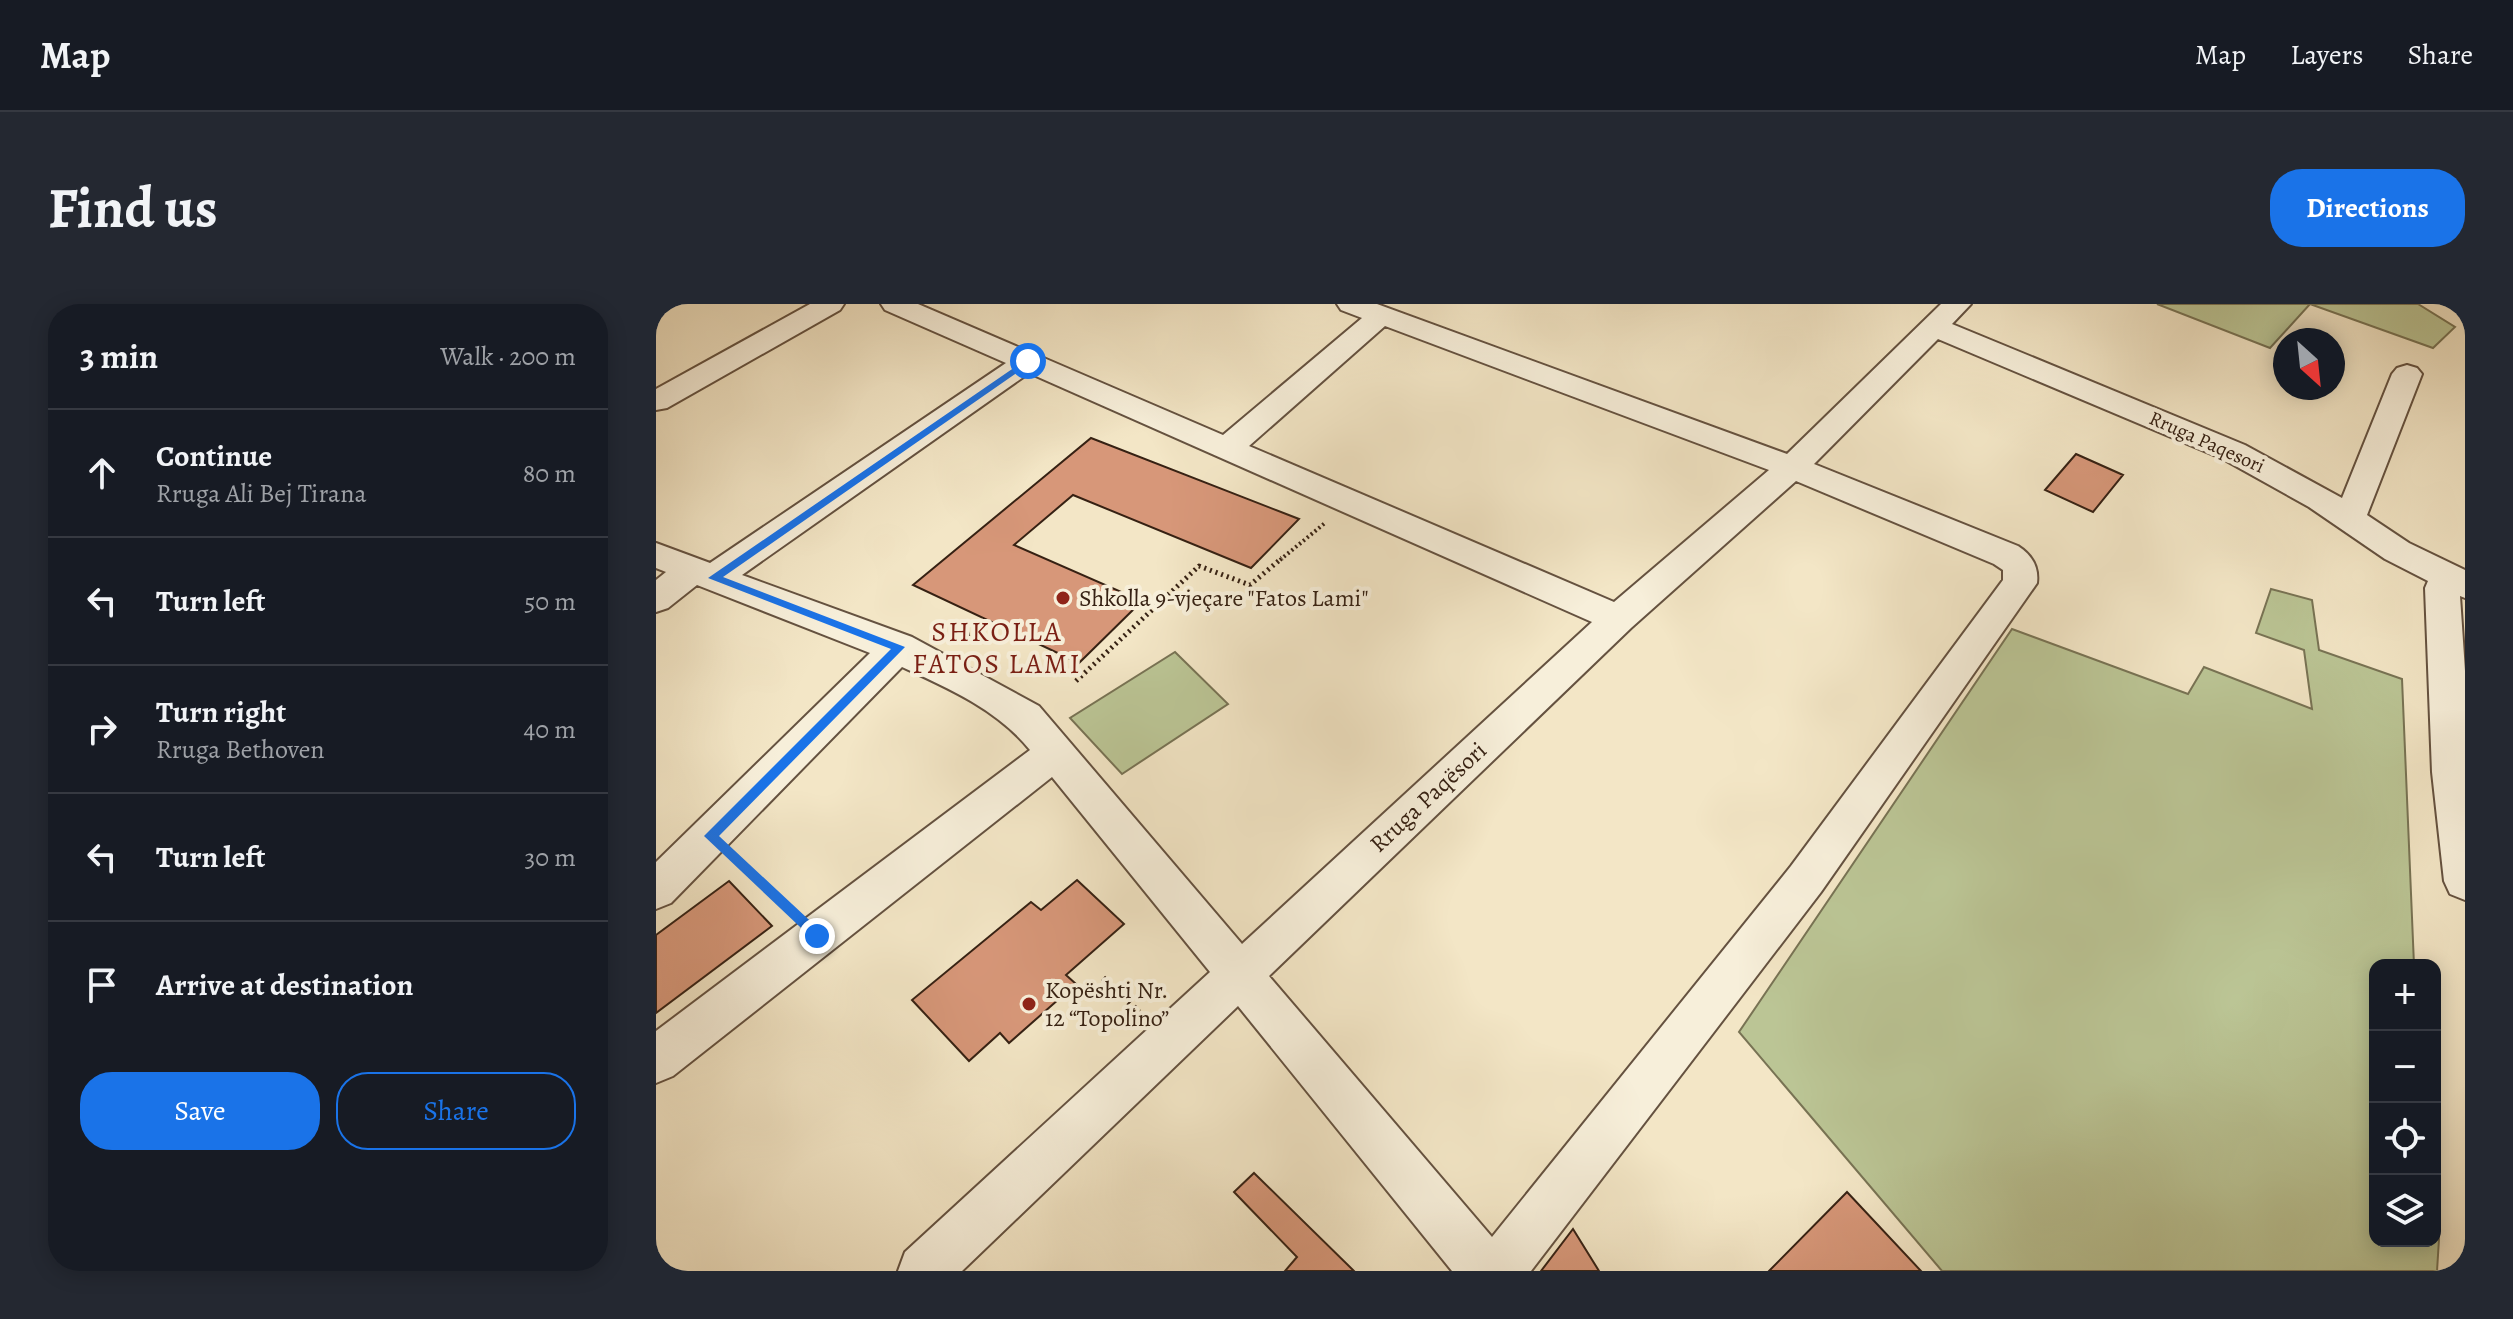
<!DOCTYPE html>
<meta charset="utf-8">
<style>
:root{--surface:#171b24;--page:#242831;--text:#f1f3f6;--muted:#9ea1a6;--line:#363941;--accent:#1a73e8}
body{margin:0;font-family:Alegreya,serif;background:var(--page);color:var(--text)}
.controls{position:absolute;right:24px;bottom:24px;display:grid;overflow:hidden;border-radius:16px;box-shadow:0 4px 20px #0003}
.controls button{width:72px;height:72px;display:grid;place-items:center;padding:0;border:0;border-bottom:2px solid var(--line);background:var(--surface);color:var(--text);font:40px sans-serif}
.compass{position:absolute;left:1617px;top:24px;width:72px;height:72px;border-radius:50%;background:var(--surface);box-shadow:0 4px 20px #0003;rotate:153deg}
.stop{position:absolute;width:24px;height:24px;margin:-18px;border:6px solid #1a73e8;border-radius:50%;background:#fff}
.stop.end{background:#1a73e8;border-color:#fff;box-shadow:0 2px 8px #0008}
.list{margin:0;padding:0;list-style:none}
h2{display:flex;justify-content:space-between;align-items:center;height:104px;margin:0;padding:0 32px;font-size:34px}
h2 small{font-size:26px;font-weight:400;color:var(--muted)}
.list li{display:grid;grid-template-columns:52px 1fr auto;gap:24px;align-items:center;box-sizing:border-box;height:128px;padding:0 32px;border-top:2px solid var(--line)}
.list b{display:block;font-size:30px;white-space:nowrap}
.list p{margin:0;font-size:26px;white-space:nowrap;color:var(--muted)}
.list em{font-size:26px;font-style:normal;color:var(--muted)}
.actions{display:flex;gap:16px;padding:24px 32px}
.actions a{flex:1;padding:18px 0;border:2px solid var(--accent);border-radius:32px;text-align:center;font-size:28px;color:var(--accent)}
.actions .main{background:var(--accent);color:#fff}
.icon{flex:none;width:44px;height:44px;fill:none;stroke:currentColor;stroke-width:2;stroke-linecap:round;stroke-linejoin:round}
.map{position:relative;flex:none;width:1809px;height:967px;overflow:hidden;border-radius:32px}
header{display:flex;align-items:center;gap:48px;box-sizing:border-box;height:112px;padding:0 40px;background:var(--surface);border-bottom:2px solid var(--line)}
header strong{font-size:38px}
nav{display:flex;gap:44px;margin-inline-start:auto;font-size:28px}
.intro{display:flex;align-items:center;justify-content:space-between;box-sizing:border-box;height:192px;padding:0 48px}
h1{margin:0;font-size:56px}
.button{padding:20px 36px;border-radius:32px;background:var(--accent);color:#fff;font-size:28px;font-weight:700}
main{display:flex;gap:48px;padding:0 48px}
aside{flex:1;background:var(--surface);border-radius:32px;box-shadow:0 4px 20px #0003}
.map>svg:first-child{display:block}
</style>
<header>
<strong>Map</strong>
<nav><a>Map</a><a>Layers</a><a>Share</a></nav>
</header>
<div class="intro"><h1>Find us</h1><a class="button">Directions</a></div>
<main>
<aside>
<h2>3 min<small>Walk · 200 m</small></h2>
<ul class="list">
<li><svg class="icon" aria-label="ahead" viewBox="0 0 24 24"><path d="M12 20V5M6 11l6-6 6 6"/></svg><div><b>Continue</b><p>Rruga Ali Bej Tirana</p></div><em>80 m</em></li>
<li><svg class="icon" aria-label="left" viewBox="0 0 24 24"><path d="M17 20v-9H6M10 6l-5 5 5 5"/></svg><div><b>Turn left</b></div><em>50 m</em></li>
<li><svg class="icon" aria-label="right" viewBox="0 0 24 24"><path d="M7 20v-9h11M14 6l5 5-5 5"/></svg><div><b>Turn right</b><p>Rruga Bethoven</p></div><em>40 m</em></li>
<li><svg class="icon" aria-label="left" viewBox="0 0 24 24"><path d="M17 20v-9H6M10 6l-5 5 5 5"/></svg><div><b>Turn left</b></div><em>30 m</em></li>
<li><svg class="icon" aria-label="arrive" viewBox="0 0 24 24"><path d="M6 21V4h12l-3 4 3 4H6"/></svg><div><b>Arrive at destination</b></div></li>
</ul>
<div class="actions"><a class="main">Save</a><a>Share</a></div>
</aside>
<div class="map">
<svg width="1809" height="967" viewBox="0 0 1809 967">
<rect width="100%" height="100%" fill="#f3e6c6"/>
<filter id="stains"><feTurbulence type="fractalNoise" baseFrequency=".0025" numOctaves="4"/><feColorMatrix values="0 0 0 0 .2 0 0 0 0 .09 0 0 0 0 .02 0 0 0 .5 -.17"/></filter>
<radialGradient id="worn" r=".72"><stop offset=".6" stop-color="#630" stop-opacity="0"/><stop offset="1" stop-color="#630" stop-opacity=".3"/></radialGradient>
<!-- green -->
<path fill="#bbc595" stroke="#787354" stroke-width="2" d="M 1501,0 L 1762,0 L 1799,23 L 1777,44 L 1654,0 L 1614,44 Z
M 1615,285 L 1656,296 L 1663,346 L 1746,375 L 1758,661 L 1719,661 L 1719,937 L 1779,937 L 1779,895 L 1783,935 L 1781,967 L 1286,967 L 1083,728 L 1356,325 L 1532,390 L 1548,363 L 1656,405 L 1648,346 L 1600,329 Z
M 519,348 L 572,400 L 466,470 L 414,414 Z"/>
<!-- building -->
<path fill="#d79779" stroke="#362113" stroke-width="2" d="M 435,134 L 643,215 L 595,264 L 417,191 L 358,241 L 486,297 L 423,359 L 257,281 Z
M 1420,150 L 1467,171 L 1437,208 L 1389,186 Z
M 421,576 L 468,620 L 410,671 L 420,680 L 353,739 L 344,729 L 313,757 L 256,696 L 375,598 L 385,606 Z
M 73,577 L 116,622 L 0,709 L 0,631 Z
M 598,869 L 698,967 L 629,967 L 641,953 L 578,888 Z
M 1191,888 L 1265,967 L 1113,967 Z
M 917,925 L 943,967 L 885,967 Z"/>
<g fill="none" stroke-linecap="round" stroke-linejoin="round">
<defs>
<path id="minor" d="M 154,0 L 188,0 L 184,6 L 11,104 L 0,106 L 0,85 Z
M 225,0 L 262,0 L 567,131 L 706,14 L 685,6 L 681,0 L 721,0 L 1131,150 L 1285,0 L 1315,0 L 1296,20 L 1589,141 L 1686,194 L 1736,70 L 1741,64 L 1751,61 L 1761,64 L 1766,70 L 1711,211 L 1753,239 L 1809,266 L 1809,294 L 1804,292 L 1809,367 L 1809,596 L 1794,590 L 1788,577 L 1776,468 L 1769,284 L 1772,277 L 1729,255 L 1653,203 L 1567,155 L 1282,35 L 1158,160 L 1362,242 C 1376,251 1383,263 1381,279 L 1165,588 L 875,967 L 796,967 L 582,702 L 306,967 L 242,967 L 249,948 L 554,668 L 396,473 L 17,772 L 0,779 L 0,727 L 374,446 C 342,406 292,384 246,363 L 15,599 L 0,605 L 0,558 L 214,349 L 41,281 L 12,304 L 0,308 L 0,276 L 10,268 L 0,264 L 0,239 L 54,259 L 350,59 L 229,6 ZM 729,22 L 1113,166 L 958,298 L 593,142 ZM 373,69 L 936,318 L 586,640 L 383,402 L 256,333 L 86,271 ZM 1140,177 L 1338,260 L 1347,266 L 1347,276 L 1135,562 L 836,933 L 613,672 L 975,324 Z"/>
</defs>
<!-- minor casing -->
<use href="#minor" stroke="#655240" stroke-width="4"/>
<!-- path-far2 -->
<path stroke="#362113" stroke-width="4" stroke-dasharray="2 3" stroke-linecap="butt" d="M 624,256 L 669,219"/>
<!-- path-far1 -->
<path stroke="#362113" stroke-width="5" stroke-dasharray="2 4" stroke-linecap="butt" d="M 300,333 L 320,328
M 420,377 L 543,262 L 594,281 L 626,254
M 83,559 L 99,574"/>
<!-- path -->
<path stroke="#362113" stroke-width="6" stroke-dasharray="2 5" stroke-linecap="butt" d="M 96,572 L 131,604
M 447,674 L 483,708"/>
<!-- minor -->
<use href="#minor" fill="#f7efda" fill-rule="evenodd"/>
</g>
<!-- route -->
<path fill="#1a73e8" d="M 372,54 L 375,59 L 67,273 L 249,343 L 63,532 L 166,628 L 166,637 L 161,639 L 48,532 L 235,345 L 52,274 Z"/>
<!-- markers -->
<g fill="#8f2418" stroke="#f7efda" stroke-width="3">
<circle cx="407" cy="294" r="8"/>
<circle cx="373" cy="700" r="8"/>
</g>
<g text-anchor="middle" dominant-baseline="central" stroke-width="8" stroke-linejoin="round" paint-order="stroke">
<!-- far-street labels -->
<g font-size="20" fill="#362113" stroke="#f7efda">
<text transform="translate(1551 138) rotate(24)">Rruga Paqesori</text>
</g>
<!-- poi labels -->
<g font-size="24" fill="#362113" stroke="#f7efda" text-anchor="start">
<text x="423" y="294">Shkolla 9-vjeçare "Fatos Lami"</text>
<text x="389" y="686">Kopështi Nr.<tspan x="389" dy="28">12 “Topolino”</tspan></text>
</g>
<!-- street labels -->
<g font-size="24" fill="#362113" stroke="#f7efda">
<text transform="translate(772 493) rotate(-43)">Rruga Paqësori</text>
</g>
<!-- quarter labels -->
<g font-size="28" letter-spacing="2" fill="#7a1f14" stroke="#f7efda">
<text x="341" y="328">SHKOLLA<tspan x="341" dy="32">FATOS LAMI</tspan></text>
</g>
</g>
<rect width="100%" height="100%" filter="url(#stains)"/>
<rect width="100%" height="100%" fill="url(#worn)"/>
</svg>
<div class="controls">
<button>+</button>
<button>−</button>
<button><svg class="icon" aria-label="locate" viewBox="0 0 24 24"><circle cx="12" cy="12" r="6"/><path d="M12 2v4M12 18v4M2 12h4M18 12h4"/></svg></button>
<button><svg class="icon" aria-label="layers" viewBox="0 0 24 24"><path d="M12 4l9 5-9 5-9-5zM3 14l9 5 9-5"/></svg></button>
</div>
<svg class="compass" viewBox="-18 -18 36 36"><path d="M0-13l5 13h-10z" fill="#e53935"/><path d="M0 13l5-13h-10z" fill="#9ea1a6"/></svg>
<div class="stop" style="left:372px;top:57px"></div>
<div class="stop end" style="left:161px;top:632px"></div>
</div>
</main>
